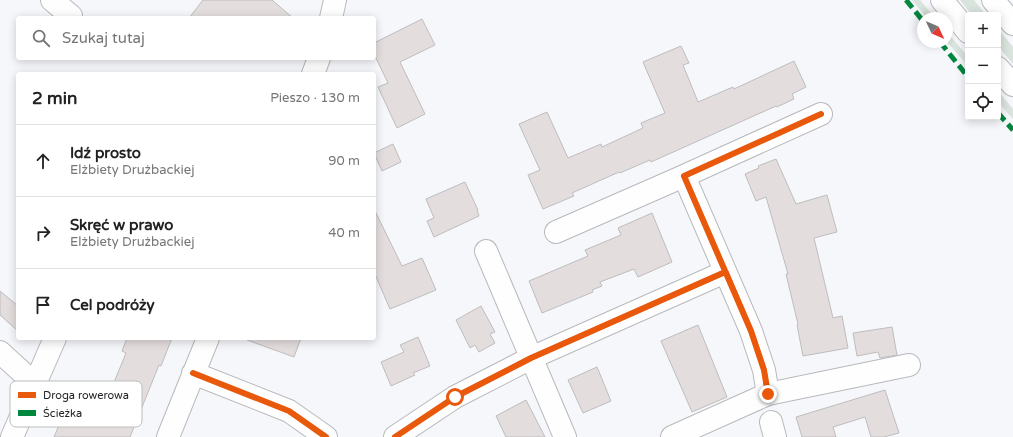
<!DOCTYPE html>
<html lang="pl">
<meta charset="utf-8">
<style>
:root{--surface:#fff;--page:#f2f2f2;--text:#222;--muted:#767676;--line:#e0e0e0}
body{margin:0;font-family:"Varela Round",sans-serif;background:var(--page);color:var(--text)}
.controls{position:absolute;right:12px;top:12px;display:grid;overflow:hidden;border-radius:4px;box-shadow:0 2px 10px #0003}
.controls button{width:36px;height:36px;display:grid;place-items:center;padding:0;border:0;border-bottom:1px solid var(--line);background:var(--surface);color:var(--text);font:20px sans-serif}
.compass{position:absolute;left:917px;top:12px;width:36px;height:36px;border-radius:50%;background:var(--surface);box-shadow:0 2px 10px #0003;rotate:134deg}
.stop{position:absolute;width:12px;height:12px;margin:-9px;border:3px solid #ea580c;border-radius:50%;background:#fff}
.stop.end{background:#ea580c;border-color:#fff;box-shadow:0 1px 4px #0008}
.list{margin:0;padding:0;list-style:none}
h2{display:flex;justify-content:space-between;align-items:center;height:52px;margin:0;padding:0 16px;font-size:17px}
h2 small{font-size:13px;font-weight:400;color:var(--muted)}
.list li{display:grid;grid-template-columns:26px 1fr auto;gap:12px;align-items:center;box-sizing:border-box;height:72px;padding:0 16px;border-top:1px solid var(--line)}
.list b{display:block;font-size:15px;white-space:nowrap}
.list p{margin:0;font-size:13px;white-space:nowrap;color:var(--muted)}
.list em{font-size:13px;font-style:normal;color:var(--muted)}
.icon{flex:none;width:22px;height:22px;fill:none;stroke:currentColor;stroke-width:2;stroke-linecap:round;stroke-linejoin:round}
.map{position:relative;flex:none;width:1013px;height:437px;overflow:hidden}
.search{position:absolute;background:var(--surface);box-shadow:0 2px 10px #0003;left:16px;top:16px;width:360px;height:44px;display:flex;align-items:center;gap:10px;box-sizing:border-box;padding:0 14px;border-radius:4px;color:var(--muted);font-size:15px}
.panel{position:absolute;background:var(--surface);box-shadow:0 2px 10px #0003;left:16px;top:72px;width:360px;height:268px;border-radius:4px}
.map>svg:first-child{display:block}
</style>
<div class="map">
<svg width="1013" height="437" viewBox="0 0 1013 437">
<rect width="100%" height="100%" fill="#f6f7fb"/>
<!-- green -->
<path fill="#d8e4dc" d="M 912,0 L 920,0 L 935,18 L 927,18 Z
M 960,0 L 974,0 L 986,15 L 972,15 Z
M 998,29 L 1013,47 L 1013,64 L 998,46 Z
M 947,32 L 968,57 L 968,66 L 947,42 Z
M 998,91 L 1013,109 L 1013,119 L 998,102 Z"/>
<!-- building -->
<path fill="#e4ddde" stroke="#bebdbe" d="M 203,0 L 272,0 L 293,18 L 189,18 Z
M 422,19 L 435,45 L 400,62 L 425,114 L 397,128 L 378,87 L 388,83 L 374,54 L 374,43 Z
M 681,46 L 689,63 L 683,65 L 698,102 L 733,87 L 734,89 L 794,61 L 806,87 L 792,94 L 794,99 L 777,107 L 776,106 L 651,162 L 650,160 L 620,173 L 619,172 L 572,193 L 574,196 L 543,209 L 528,175 L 540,170 L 519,124 L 547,112 L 568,158 L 601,144 L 602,147 L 643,128 L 641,123 L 665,113 L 643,62 Z
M 393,144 L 401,162 L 382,171 L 374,153 Z
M 776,159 L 796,204 L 827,195 L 837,232 L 814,238 L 833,318 L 842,316 L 848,348 L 803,356 L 797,325 L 798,324 L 786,274 L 788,274 L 766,197 L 756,201 L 745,174 L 759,168 L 758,166 Z
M 465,182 L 478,210 L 477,210 L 479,216 L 434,237 L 427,221 L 434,218 L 426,199 Z
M 374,209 L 402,266 L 422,258 L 436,290 L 390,309 L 374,272 Z
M 652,213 L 672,262 L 638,277 L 634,269 L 600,282 L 602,286 L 592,290 L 593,292 L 542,313 L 529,281 L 588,256 L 585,250 L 621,235 L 618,228 Z
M 0,291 L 18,306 L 18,331 L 0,315 Z
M 481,306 L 495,332 L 490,334 L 495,343 L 479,352 L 475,345 L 470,348 L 456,320 Z
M 698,325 L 727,397 L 692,412 L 661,341 Z
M 892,327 L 897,355 L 880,358 L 878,352 L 857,356 L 853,333 Z
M 418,337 L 430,366 L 413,373 L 415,375 L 391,386 L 381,362 L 404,352 L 400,345 Z
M 127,338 L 172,338 L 161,366 L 159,365 L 130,437 L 54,437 L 62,418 L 49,414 L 59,386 L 106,402 L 126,353 L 122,351 Z
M 248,338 L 301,338 L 294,357 L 247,340 Z
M 597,367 L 611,401 L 583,413 L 568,380 Z
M 885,390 L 899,433 L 884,437 L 871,437 L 865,417 L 833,427 L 836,437 L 802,437 L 796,417 Z
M 526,400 L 545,437 L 506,437 L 496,416 Z"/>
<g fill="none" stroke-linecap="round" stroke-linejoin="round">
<defs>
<path id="minor" d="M 52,0 L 71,16
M 331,18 L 335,0
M 313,74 L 319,58
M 556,232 L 684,176
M 486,251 L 565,437
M 0,352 L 35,384
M 193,373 L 289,411 L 326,437
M 768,394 L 764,370 L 751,331 L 684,176 L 821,114
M 771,422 L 775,437
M 12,437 L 55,338
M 168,437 L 208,338
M 395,437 L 455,397 L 531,358 L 725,272
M 672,437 L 768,394 L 909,365"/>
<path id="major" d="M 942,0 L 968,32
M 993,0 L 1013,24
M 998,68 L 1013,85"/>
</defs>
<!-- minor casing -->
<use href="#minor" stroke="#b8b9bc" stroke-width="24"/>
<!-- major casing -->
<use href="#major" stroke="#b8b9bc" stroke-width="24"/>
<!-- minor -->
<use href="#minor" stroke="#fefefe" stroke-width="22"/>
<!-- major -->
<use href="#major" stroke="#fefefe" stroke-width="22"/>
<!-- quiet -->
<path stroke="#00873e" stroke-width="5" stroke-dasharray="10 5" stroke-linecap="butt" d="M 906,0 L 923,21
M 940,42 L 968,77
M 998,113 L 1013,130"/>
<defs>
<path id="cycleway" d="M 193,373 L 289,411 L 326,437
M 768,394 L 764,370 L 751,331 L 684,176 L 821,114
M 395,437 L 455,397 L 531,358 L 725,272"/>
</defs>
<!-- cycleway casing -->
<use href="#cycleway" stroke="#fff" stroke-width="8"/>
<!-- cycleway -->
<use href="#cycleway" stroke="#e8590c" stroke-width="6"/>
</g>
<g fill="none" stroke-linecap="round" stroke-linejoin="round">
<!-- route -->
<path stroke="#ea580c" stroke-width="5" d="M 455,397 L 531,358 L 726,272 L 751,331 L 764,370 L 768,394"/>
</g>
<!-- legend -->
<rect x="10" y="381" width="132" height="46" rx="6" fill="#fff" stroke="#bcbdbe" stroke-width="1"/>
<rect x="18" y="392" width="18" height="6" fill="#e8590c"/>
<rect x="18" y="410" width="18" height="6" fill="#00873e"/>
<g font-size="11" fill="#212225">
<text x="43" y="399">Droga rowerowa</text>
<text x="43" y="417">Ścieżka</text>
</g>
</svg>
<div class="controls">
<button>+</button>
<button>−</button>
<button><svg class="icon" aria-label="locate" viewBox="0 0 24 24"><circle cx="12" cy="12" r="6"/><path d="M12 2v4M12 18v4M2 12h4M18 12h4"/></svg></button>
</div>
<svg class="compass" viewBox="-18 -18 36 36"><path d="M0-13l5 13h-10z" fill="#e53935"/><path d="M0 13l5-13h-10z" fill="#767676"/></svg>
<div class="stop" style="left:455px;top:397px"></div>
<div class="stop end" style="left:768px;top:394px"></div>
<div class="search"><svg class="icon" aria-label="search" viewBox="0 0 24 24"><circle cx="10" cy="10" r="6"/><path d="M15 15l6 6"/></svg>Szukaj tutaj</div>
<section class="panel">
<h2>2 min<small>Pieszo · 130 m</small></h2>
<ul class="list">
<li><svg class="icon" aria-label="ahead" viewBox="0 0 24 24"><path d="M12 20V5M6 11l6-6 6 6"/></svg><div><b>Idź prosto</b><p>Elżbiety Drużbackiej</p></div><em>90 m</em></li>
<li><svg class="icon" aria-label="right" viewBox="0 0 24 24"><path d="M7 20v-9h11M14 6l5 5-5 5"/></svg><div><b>Skręć w prawo</b><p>Elżbiety Drużbackiej</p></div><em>40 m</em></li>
<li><svg class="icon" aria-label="arrive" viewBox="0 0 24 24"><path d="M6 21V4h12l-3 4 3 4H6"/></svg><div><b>Cel podróży</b></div></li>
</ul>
</section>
</div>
